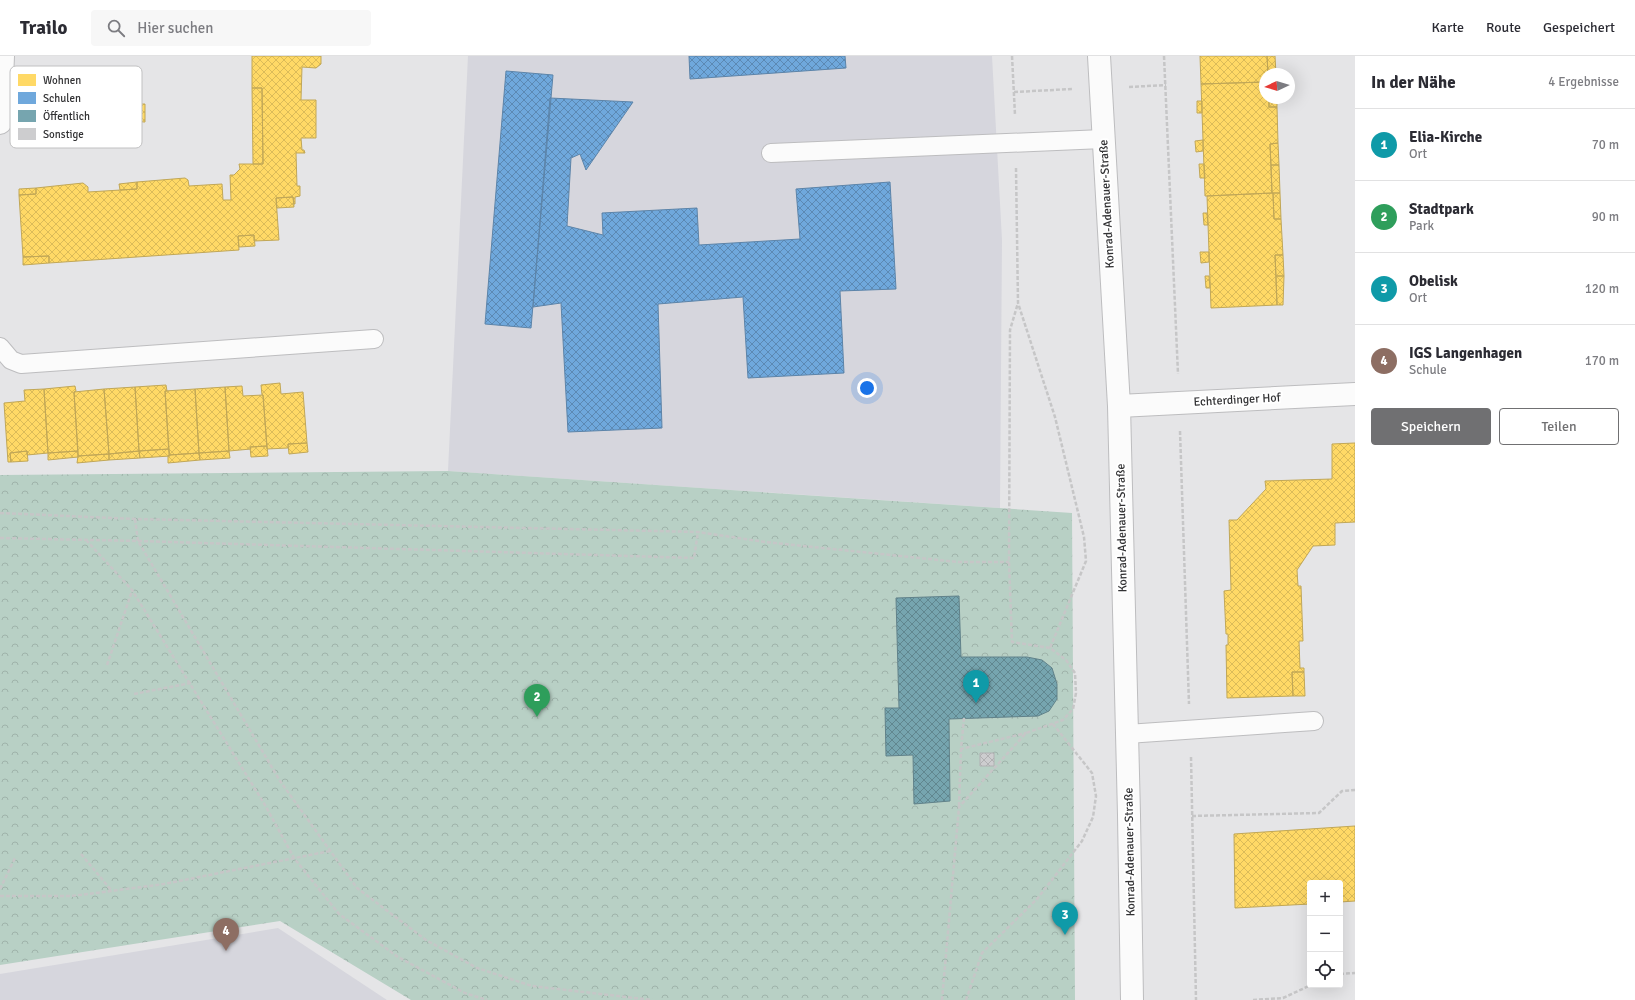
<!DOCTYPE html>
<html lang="de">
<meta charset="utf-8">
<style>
:root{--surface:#fff;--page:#f7f7f7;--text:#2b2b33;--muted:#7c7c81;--line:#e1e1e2;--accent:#707072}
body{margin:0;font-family:Signika,sans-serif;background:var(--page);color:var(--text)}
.controls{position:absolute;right:12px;bottom:12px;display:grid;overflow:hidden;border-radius:4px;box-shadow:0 4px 16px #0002}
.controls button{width:36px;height:36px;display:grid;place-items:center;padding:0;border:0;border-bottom:1px solid var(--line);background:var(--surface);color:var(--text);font:20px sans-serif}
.compass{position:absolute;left:1259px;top:12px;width:36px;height:36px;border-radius:50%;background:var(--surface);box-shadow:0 4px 16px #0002;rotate:266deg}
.you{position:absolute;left:867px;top:332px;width:14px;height:14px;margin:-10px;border:3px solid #fff;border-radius:50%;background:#1a73e8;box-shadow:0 0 0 6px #1a73e833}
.badge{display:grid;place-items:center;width:26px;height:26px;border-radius:50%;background:var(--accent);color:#fff;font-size:13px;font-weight:700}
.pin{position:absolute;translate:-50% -33px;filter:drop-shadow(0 1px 2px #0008)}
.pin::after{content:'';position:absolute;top:21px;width:14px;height:12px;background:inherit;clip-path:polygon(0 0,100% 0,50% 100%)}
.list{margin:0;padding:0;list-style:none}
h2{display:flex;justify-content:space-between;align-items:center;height:52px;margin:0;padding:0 16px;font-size:17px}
h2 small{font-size:13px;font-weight:400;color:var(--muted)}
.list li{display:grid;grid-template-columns:26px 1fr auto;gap:12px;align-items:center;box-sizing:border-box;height:72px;padding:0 16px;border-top:1px solid var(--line)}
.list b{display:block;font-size:15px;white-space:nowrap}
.list p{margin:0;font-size:13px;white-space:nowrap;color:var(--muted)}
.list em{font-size:13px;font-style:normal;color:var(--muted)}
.actions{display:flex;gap:8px;padding:12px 16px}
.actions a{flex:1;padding:9px 0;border:1px solid var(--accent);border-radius:4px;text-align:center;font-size:14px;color:var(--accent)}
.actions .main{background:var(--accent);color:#fff}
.icon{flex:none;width:22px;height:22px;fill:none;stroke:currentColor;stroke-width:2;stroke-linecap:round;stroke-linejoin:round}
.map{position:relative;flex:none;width:1355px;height:944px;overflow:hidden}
header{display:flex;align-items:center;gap:24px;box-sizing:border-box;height:56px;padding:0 20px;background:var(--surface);border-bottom:1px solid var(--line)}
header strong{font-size:19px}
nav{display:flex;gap:22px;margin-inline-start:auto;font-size:14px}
.search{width:280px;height:36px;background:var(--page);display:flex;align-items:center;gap:10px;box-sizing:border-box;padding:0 14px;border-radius:4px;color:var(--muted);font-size:15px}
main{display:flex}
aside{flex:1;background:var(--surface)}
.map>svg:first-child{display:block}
</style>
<header>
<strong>Trailo</strong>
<div class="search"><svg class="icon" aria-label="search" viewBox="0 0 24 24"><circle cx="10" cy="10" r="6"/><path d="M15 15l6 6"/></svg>Hier suchen</div>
<nav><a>Karte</a><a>Route</a><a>Gespeichert</a></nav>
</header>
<main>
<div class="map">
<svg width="1355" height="944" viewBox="0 0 1355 944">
<defs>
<pattern id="park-crowns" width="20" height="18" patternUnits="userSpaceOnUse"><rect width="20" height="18" fill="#b8d0c5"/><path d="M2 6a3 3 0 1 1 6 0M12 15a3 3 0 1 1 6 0" fill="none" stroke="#9fb3aa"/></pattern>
<pattern id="homes-cross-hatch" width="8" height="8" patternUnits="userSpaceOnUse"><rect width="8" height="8" fill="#ffd966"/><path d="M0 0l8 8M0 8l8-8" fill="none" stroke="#dbbb59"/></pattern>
<pattern id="schools-cross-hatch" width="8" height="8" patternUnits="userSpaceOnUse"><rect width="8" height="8" fill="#6fa8dc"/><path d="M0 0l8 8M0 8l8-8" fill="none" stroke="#5c89b3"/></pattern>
<pattern id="public-cross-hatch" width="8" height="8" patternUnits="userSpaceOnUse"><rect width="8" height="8" fill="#76a5af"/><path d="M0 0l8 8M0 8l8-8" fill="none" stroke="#61878f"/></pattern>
<pattern id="building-cross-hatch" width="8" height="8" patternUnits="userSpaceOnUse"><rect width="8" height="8" fill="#cdcdcf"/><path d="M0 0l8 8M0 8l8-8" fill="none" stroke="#b0b0b2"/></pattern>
</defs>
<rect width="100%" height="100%" fill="#e5e5e7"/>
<!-- built -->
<path fill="#d6d6dd" d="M 468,0 L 992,0 L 1002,184 L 1000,452 L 448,415 Z
M 278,872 L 387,944 L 0,944 L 0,918 Z"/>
<!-- park -->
<path fill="url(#park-crowns)" d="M 448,415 L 1072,457 L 1075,944 L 411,944 L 280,865 L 0,909 L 0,419 Z"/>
<!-- homes -->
<path fill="url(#homes-cross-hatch)" stroke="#c1a757" d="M 252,0 L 321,0 L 321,8 L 316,12 L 302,11 L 301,44 L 316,44 L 316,82 L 301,82 L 302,94 L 304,94 L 305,97 L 296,97 L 297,130 L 300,130 L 300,140 L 295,141 L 295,148 L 294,148 L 293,141 L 276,142 L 279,184 L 254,185 L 254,179 L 238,180 L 239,194 L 49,207 L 49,200 L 23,201 L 19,139 L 36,138 L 36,132 L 83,127 L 88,131 L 88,136 L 137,133 L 137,126 L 185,122 L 188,124 L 189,130 L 222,128 L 223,144 L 231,144 L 230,119 L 234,119 L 240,113 L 239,108 L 263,108 L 262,32 L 252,32 Z
M 1200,0 L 1267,0 L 1268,18 L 1265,18 L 1265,26 L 1201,28 Z
M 1267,0 L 1275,0 L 1276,18 L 1268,18 Z
M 1265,26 L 1265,42 L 1269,42 L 1269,51 L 1277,51 L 1278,87 L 1270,88 L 1272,137 L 1205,140 L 1201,28 Z
M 252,32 L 262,32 L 263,108 L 253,108 Z
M 1269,42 L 1277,42 L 1277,51 L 1269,51 Z
M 1197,45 L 1202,45 L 1202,57 L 1197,57 Z
M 119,48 L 145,48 L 145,66 L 119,65 Z
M 1203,84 L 1203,95 L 1196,96 L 1195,85 Z
M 1278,87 L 1279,109 L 1271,109 L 1270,88 Z
M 1199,108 L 1204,108 L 1205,122 L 1200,122 Z
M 1271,109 L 1279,109 L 1280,137 L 1272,137 Z
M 137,126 L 137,133 L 120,134 L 119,128 Z
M 36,132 L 36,138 L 19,139 L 19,133 Z
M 1273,137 L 1280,137 L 1281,163 L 1274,163 Z
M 1273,137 L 1274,163 L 1281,163 L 1283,199 L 1275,199 L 1277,249 L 1211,252 L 1207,140 Z
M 293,141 L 294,151 L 277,152 L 276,142 Z
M 1203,157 L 1207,157 L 1208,169 L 1204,169 Z
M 254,179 L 255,190 L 239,191 L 238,180 Z
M 1200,196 L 1209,196 L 1209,206 L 1201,207 Z
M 1275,199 L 1283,199 L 1284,220 L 1276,220 Z
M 49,200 L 49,207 L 23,209 L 23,201 Z
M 1205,220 L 1209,220 L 1210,232 L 1206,232 Z
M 1276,220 L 1284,220 L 1283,249 L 1277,249 Z
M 280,327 L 281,338 L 303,336 L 307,387 L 288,388 L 288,392 L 267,393 L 263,339 L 262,339 L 261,329 Z
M 166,329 L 167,335 L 165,335 L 169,393 L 139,395 L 135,331 Z
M 75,330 L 76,335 L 74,336 L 78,395 L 48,397 L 44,333 Z
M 242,330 L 243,340 L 263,339 L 267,390 L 250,391 L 251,393 L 229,395 L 225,331 Z
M 135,331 L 139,395 L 109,398 L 104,333 Z
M 225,331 L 229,395 L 199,397 L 195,333 Z
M 44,333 L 48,397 L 27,399 L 27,395 L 10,397 L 11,406 L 8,406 L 4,347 L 25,345 L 24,334 Z
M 104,333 L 109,398 L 78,400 L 74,336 Z
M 195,333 L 199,397 L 169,399 L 165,335 Z
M 307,387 L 308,396 L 289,398 L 288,388 Z
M 1355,387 L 1355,466 L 1335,467 L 1335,489 L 1313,490 L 1297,514 L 1298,530 L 1301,530 L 1303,585 L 1299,585 L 1300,612 L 1304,612 L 1304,616 L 1292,616 L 1293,640 L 1227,642 L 1226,589 L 1228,589 L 1228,578 L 1226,578 L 1224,535 L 1231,534 L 1229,464 L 1237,464 L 1266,433 L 1265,425 L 1332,423 L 1332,388 Z
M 267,390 L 268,400 L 251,401 L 250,391 Z
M 169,393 L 170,400 L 140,402 L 139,395 Z
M 27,395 L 28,405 L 11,406 L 10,397 Z
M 78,395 L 78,401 L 48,404 L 48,397 Z
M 139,395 L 140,402 L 109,404 L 109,398 Z
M 229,395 L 230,402 L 200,404 L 199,397 Z
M 199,397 L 200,404 L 168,407 L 168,400 L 169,399 Z
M 109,398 L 109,404 L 77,407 L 78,400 Z
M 1292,616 L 1304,616 L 1305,640 L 1293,640 Z
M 1355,770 L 1355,845 L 1340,846 L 1340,827 L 1310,827 L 1310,848 L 1235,852 L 1234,778 Z"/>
<!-- schools -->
<path fill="url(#schools-cross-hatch)" stroke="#5c84a9" d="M 689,0 L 845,0 L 846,12 L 690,23 Z
M 506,15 L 553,19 L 531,272 L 485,268 Z
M 550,42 L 633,46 L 586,114 L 580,98 L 571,102 L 567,170 L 603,179 L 602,157 L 697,152 L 699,189 L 800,183 L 796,133 L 890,126 L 896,233 L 840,235 L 844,317 L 748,322 L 743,241 L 658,248 L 662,372 L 568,376 L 561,247 L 533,251 Z"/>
<!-- public -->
<path fill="url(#public-cross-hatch)" stroke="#61828a" d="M 959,540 L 961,601 L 1027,601 L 1042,604 L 1052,612 L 1057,628 L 1057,643 L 1049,655 L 1038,660 L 949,663 L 950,745 L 914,748 L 913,699 L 886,700 L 885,652 L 899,652 L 896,542 Z"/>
<!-- building -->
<path fill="url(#building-cross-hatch)" stroke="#b0b0b2" d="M 980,697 L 994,697 L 994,710 L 980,710 Z"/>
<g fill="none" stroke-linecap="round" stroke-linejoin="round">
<defs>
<path id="service" d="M 771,97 L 1103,83
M 0,291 L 11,304 L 21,308 L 374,283
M 1127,678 L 1314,665"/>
<path id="minor" d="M 1099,0 L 1119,350 L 1129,759 L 1132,944
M 0,67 L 3,0
M 1119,350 L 1355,338"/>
</defs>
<!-- service casing -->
<use href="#service" stroke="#bdbdbf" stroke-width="20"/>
<!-- minor casing -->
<use href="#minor" stroke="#bdbdbf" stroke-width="24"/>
<!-- path -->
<path stroke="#c6c6c7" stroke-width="2.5" stroke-dasharray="4 2" stroke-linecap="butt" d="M 1012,0 L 1015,59
M 1164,0 L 1178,318
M 1129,31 L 1166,29
M 1014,36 L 1072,33
M 1016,112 L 1018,247 L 1055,361 L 1084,481 L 1086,505 L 1050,592
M 1180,375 L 1189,648
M 0,457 L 135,463 L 698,476 L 765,486 L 958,506 L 1009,506
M 135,463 L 138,485 L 280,725 L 357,832 L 426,884 L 477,912 L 532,930 L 652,944
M 0,482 L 138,485 L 694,502 L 698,476
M 86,484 L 132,534 L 265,749 L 294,802 L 339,858 L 398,901 L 465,937 L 487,944
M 107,609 L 132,535
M 134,638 L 191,627
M 964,662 L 961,693 L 1026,677
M 1191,701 L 1196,944
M 959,750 L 961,693
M 1192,760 L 1319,757 L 1342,735 L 1355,734
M 81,798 L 111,834
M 0,833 L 15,802
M 0,840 L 71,840 L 111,835 L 164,828 L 330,795
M 1340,918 L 1355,917
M 942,944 L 959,751 L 1026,677 L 1063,664 L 1073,653 L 1076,637 L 1075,617 L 1066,604 L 1050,592 L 1012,586 L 1009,506 L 1010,274 L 1018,247
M 966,944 L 982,897 L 1037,843 L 1082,785 L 1093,761 L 1096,740 L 1092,717 L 1053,668
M 1253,944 L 1283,942 L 1311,929"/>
<!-- service -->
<use href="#service" stroke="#fbfbfb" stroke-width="18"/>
<!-- minor -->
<use href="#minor" stroke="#fbfbfb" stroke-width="22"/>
</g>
<g text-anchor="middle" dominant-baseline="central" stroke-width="4" stroke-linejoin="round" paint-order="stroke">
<!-- street labels -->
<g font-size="12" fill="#313133" stroke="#fff">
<text transform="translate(1107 148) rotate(-93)">Konrad-Adenauer-Straße</text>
<text transform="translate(1237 344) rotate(-3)">Echterdinger Hof</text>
<text transform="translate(1122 472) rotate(-91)">Konrad-Adenauer-Straße</text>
<text transform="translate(1130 796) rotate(-91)">Konrad-Adenauer-Straße</text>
</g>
</g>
<!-- legend -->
<rect x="10" y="10" width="132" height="82" rx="6" fill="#fff" stroke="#c1c1c2" stroke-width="1"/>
<rect x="18" y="18" width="18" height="12" fill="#ffd966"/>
<rect x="18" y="36" width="18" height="12" fill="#6fa8dc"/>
<rect x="18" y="54" width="18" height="12" fill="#76a5af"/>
<rect x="18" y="72" width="18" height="12" fill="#cdcdcf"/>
<g font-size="11" fill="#313133">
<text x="43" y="28">Wohnen</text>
<text x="43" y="46">Schulen</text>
<text x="43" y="64">Öffentlich</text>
<text x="43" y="82">Sonstige</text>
</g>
</svg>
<div class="controls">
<button>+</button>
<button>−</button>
<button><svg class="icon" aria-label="locate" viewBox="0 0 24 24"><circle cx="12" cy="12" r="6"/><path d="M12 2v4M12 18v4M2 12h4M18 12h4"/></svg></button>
</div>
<svg class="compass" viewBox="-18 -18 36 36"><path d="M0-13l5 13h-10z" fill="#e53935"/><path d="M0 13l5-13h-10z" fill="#7c7c81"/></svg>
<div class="you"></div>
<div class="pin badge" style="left:976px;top:647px;background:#0f9aa8">1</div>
<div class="pin badge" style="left:537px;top:661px;background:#2e9e5b">2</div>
<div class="pin badge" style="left:1065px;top:879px;background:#0f9aa8">3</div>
<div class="pin badge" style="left:226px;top:895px;background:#8d6e63">4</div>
</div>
<aside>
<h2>In der Nähe<small>4 Ergebnisse</small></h2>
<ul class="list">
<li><span class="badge" style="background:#0f9aa8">1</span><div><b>Elia-Kirche</b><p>Ort</p></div><em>70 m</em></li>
<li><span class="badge" style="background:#2e9e5b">2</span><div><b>Stadtpark</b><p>Park</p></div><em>90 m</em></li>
<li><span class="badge" style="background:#0f9aa8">3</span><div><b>Obelisk</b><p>Ort</p></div><em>120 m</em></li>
<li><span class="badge" style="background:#8d6e63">4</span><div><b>IGS Langenhagen</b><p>Schule</p></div><em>170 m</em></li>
</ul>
<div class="actions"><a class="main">Speichern</a><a>Teilen</a></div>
</aside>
</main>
